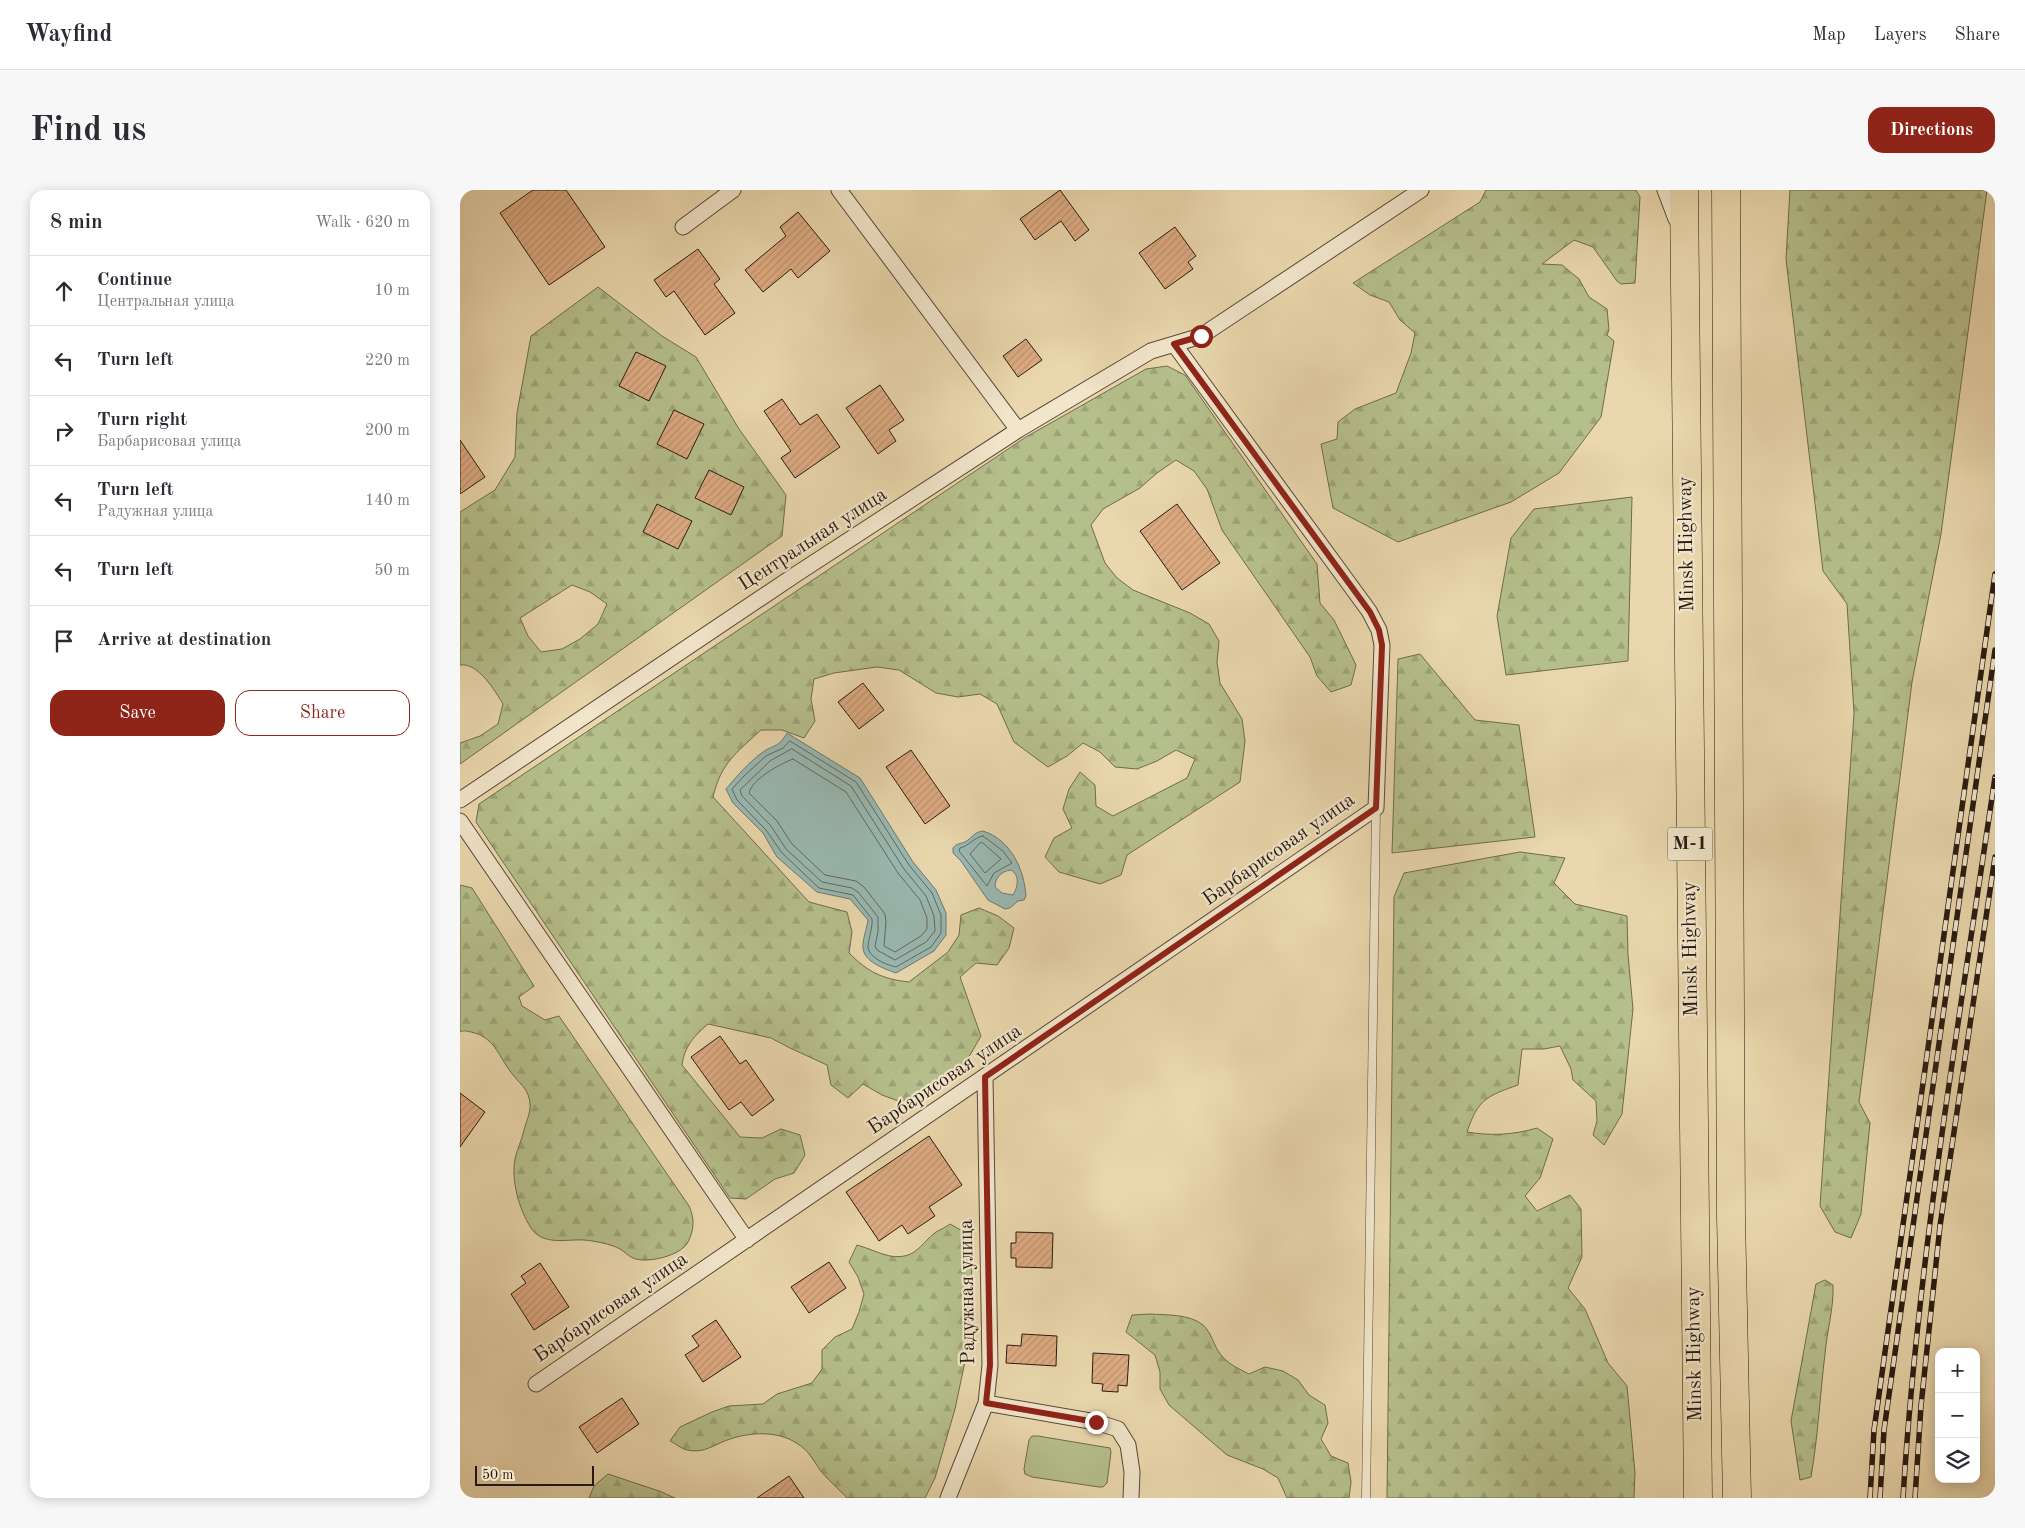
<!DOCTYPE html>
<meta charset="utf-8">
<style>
:root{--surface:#fff;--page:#f7f7f7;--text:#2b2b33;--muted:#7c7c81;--line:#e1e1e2;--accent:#8f2418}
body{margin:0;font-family:"Old Standard TT",serif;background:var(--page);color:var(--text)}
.controls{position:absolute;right:15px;bottom:15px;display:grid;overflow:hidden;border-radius:10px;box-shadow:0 2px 12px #0003}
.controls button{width:45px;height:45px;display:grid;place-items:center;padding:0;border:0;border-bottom:1px solid var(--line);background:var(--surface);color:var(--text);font:25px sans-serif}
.scale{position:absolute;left:15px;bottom:12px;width:119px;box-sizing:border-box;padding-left:5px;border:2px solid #281a12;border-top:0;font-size:14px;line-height:18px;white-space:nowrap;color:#281a12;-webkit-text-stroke:4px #f1e5ca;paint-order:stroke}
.stop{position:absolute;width:15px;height:15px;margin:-11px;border:4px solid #8f2418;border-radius:50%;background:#fff}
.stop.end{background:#8f2418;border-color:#fff;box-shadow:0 1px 5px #0008}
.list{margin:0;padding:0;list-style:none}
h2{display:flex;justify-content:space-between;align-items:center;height:65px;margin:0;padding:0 20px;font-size:21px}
h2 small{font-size:16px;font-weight:400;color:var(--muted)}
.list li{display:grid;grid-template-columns:32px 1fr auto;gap:15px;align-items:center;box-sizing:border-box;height:70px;padding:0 20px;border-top:1px solid var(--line)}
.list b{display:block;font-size:19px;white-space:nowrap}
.list p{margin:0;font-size:16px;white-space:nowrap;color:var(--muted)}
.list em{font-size:16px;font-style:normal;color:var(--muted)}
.actions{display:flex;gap:10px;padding:15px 20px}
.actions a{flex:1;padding:11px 0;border:1px solid var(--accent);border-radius:15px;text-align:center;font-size:18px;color:var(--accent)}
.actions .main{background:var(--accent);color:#fff}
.icon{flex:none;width:28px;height:28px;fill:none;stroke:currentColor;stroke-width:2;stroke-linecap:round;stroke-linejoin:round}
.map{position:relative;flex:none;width:1535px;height:1308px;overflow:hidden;border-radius:15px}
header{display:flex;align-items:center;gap:30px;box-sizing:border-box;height:70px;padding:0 25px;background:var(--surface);border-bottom:1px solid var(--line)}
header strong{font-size:24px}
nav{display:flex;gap:28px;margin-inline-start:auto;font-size:18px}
.intro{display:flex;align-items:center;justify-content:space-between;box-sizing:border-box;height:120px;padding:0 30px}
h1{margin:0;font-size:35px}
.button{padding:12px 22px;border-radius:15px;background:var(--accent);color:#fff;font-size:18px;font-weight:700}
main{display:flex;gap:30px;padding:0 30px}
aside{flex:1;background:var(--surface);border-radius:15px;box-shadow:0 2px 12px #0003}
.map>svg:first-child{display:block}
</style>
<header>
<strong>Wayfind</strong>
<nav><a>Map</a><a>Layers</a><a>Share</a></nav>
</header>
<div class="intro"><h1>Find us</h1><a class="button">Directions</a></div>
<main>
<aside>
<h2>8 min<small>Walk · 620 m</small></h2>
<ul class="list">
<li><svg class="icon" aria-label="ahead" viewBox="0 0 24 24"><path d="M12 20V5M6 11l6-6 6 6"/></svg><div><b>Continue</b><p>Центральная улица</p></div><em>10 m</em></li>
<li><svg class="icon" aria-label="left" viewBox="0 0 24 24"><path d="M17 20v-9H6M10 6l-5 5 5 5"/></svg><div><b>Turn left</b></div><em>220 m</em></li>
<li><svg class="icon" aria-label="right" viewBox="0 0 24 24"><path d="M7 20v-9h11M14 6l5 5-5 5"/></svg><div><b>Turn right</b><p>Барбарисовая улица</p></div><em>200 m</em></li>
<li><svg class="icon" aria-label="left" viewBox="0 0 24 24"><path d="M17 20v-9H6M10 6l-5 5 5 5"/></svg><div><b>Turn left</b><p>Радужная улица</p></div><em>140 m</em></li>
<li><svg class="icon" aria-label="left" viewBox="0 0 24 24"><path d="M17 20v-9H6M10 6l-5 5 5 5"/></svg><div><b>Turn left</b></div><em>50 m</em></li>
<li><svg class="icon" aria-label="arrive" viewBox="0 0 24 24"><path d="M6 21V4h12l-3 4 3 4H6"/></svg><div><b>Arrive at destination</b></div></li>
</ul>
<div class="actions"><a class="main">Save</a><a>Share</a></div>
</aside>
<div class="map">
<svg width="1535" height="1308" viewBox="0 0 1535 1308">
<defs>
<pattern id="forest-firs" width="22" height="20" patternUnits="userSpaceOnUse" patternTransform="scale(1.25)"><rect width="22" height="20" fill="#b5bf8b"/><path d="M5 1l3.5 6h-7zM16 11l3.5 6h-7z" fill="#9ca477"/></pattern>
<pattern id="building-hatch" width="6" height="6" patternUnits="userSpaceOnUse" patternTransform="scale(1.25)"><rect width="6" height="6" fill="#deab83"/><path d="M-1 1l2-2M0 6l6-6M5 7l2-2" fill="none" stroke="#be9370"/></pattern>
</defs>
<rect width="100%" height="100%" fill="#ead7ad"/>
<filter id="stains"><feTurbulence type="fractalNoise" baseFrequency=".004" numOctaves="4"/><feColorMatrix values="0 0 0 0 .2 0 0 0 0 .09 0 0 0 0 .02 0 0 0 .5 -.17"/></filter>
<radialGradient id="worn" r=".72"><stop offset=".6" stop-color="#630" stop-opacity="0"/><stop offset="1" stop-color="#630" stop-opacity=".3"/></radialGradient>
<!-- forest -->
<path fill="url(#forest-firs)" stroke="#6e6c4e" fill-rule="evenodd" d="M 1026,0 L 1176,0 L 1180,7 L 1175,93 L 1161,94 L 1157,91 L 1133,57 L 1114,50 L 1082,74 L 1102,75 L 1119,89 L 1129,107 L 1147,119 L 1149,140 L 1147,145 L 1154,151 L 1141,227 L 1099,283 L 1051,312 L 938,352 L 873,318 L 861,254 L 877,249 L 878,232 L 895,219 L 936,203 L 951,163 L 955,143 L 940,130 L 929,112 L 910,105 L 893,93 L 1020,12 Z
M 1330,0 L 1527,0 L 1481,344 L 1452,492 L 1399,912 L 1410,933 L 1401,1024 L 1391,1048 L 1375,1042 L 1360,1016 L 1394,523 L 1387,414 L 1363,381 L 1326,69 Z
M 138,97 L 202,146 L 236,167 L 279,239 L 326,305 L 322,346 L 0,574 L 0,553 L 20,546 L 38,534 L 43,514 C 35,501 18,472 0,475 L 0,322 L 35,300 L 55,267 L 57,223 L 71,146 ZM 112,395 L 130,402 L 147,414 L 138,434 L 120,449 L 102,459 L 81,462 L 68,446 L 60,428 Z
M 707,176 L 725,185 L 857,374 L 860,413 L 874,430 L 896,475 L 891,495 L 871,502 L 857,486 L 850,467 L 762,340 L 747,299 L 734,281 L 716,270 L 697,283 L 680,298 L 643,319 L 631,335 L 645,373 L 657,388 L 673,400 L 730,423 L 749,434 L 759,451 L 757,472 L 760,493 L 782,529 L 785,551 L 780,592 L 667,665 L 661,685 L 640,694 L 599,682 L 585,667 L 594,648 L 612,638 L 603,619 L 609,599 L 620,582 L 635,595 L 636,616 L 653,626 L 727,588 L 735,569 L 716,560 L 697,571 L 677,579 L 655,577 L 640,562 L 623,553 L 607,566 L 588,577 L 554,552 L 537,514 L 520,504 L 498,507 L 476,503 L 439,480 L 417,477 L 374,483 L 354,489 L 351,509 L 355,531 L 344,548 L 322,540 L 301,540 C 276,563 261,573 253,607 L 349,712 L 387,722 L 392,742 L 389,763 C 408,782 422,789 449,792 L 488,762 L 499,745 L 501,725 L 519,718 L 538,726 L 554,738 L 549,758 L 537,775 L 516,773 L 500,787 L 521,846 L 510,865 L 497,880 L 441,912 L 422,905 L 403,894 L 388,908 L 371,895 L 367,875 L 330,858 L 311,848 L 248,834 C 234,846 224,857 222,875 L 280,947 L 302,948 L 321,939 L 340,945 L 345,965 L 334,983 L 315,989 L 286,1009 L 270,1008 L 16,632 L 19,614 L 566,247 L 686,179 Z
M 1172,307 L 1168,471 L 1046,485 L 1037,426 L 1051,348 L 1074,319 Z
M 960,464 L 1015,530 L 1059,535 L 1075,647 L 932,663 L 938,469 Z
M 1060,662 L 1105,668 L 1094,693 L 1115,714 L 1167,726 L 1168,765 L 1173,819 L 1162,924 L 1144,955 L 1133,945 L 1137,931 L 1136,911 L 1113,890 L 1111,879 L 1100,856 L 1084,859 L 1062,859 L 1058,895 C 1027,906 1018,909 1007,942 C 1031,946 1053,945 1077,938 L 1093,949 L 1080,988 L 1065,1006 L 1077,1021 L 1110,1005 L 1121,1019 L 1122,1067 L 1108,1098 L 1125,1119 L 1148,1173 L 1167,1196 L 1175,1283 L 1174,1308 L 927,1308 L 934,707 L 944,683 Z
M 0,695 L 12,698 L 74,796 L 59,807 L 62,816 L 85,830 L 99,826 L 229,1016 C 235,1029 234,1040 228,1052 C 221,1066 186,1074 173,1068 C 168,1066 165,1062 160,1059 C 151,1054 135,1051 124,1050 C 106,1049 83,1056 71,1038 C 59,1019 51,991 55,969 C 57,959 62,950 64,940 C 66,932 71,922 70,914 C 69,900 62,896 54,886 C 39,869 36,847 11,842 C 6,841 4,840 0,842 Z
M 490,1034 L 506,1043 L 512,1078 L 506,1167 L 495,1219 L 475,1288 L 465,1308 L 387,1308 C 379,1299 367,1289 360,1280 C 353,1270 349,1261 338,1254 C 316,1239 284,1242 260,1253 C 249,1258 241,1263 227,1260 C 222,1259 216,1254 210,1251 L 220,1237 L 252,1222 L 269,1216 L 303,1214 L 317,1204 L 352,1193 L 362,1179 L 362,1160 L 375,1147 L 392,1139 L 399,1122 L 404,1104 L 398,1087 L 389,1072 L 397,1055 C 408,1058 420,1064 430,1066 C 456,1070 460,1054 476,1042 C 481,1039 486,1037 490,1034 Z
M 1365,1090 L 1373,1095 C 1374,1118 1367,1140 1365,1164 C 1360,1205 1358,1246 1351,1287 L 1340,1290 L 1331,1231 L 1356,1094 Z
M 690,1124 C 706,1125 730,1124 743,1135 C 752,1143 753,1155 761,1165 C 768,1174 779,1179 789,1184 L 805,1177 L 823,1181 L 838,1190 L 849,1205 L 865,1215 L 868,1233 L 861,1249 L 871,1266 L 888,1273 L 891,1292 L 889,1308 L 827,1308 L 818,1288 L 803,1279 L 767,1265 L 709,1215 L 700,1199 L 700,1182 L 695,1165 L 666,1142 L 672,1125 Z
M 148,1284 L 199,1301 L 215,1308 L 129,1308 L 134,1296 Z"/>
<!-- park -->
<path fill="#b5bf8b" stroke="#6e6c4e" d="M 572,1246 L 578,1246 L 650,1258 L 651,1262 L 647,1293 L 643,1297 L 639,1297 L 572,1287 L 565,1284 L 564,1279 L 569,1250 Z"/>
<!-- water -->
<path fill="#99b8b1" stroke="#6c7971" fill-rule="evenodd" d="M 327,543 L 400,588 L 453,672 L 476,700 L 486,723 L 486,745 L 474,761 L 436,783 C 425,779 404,772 403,758 C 402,751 407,738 408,730 L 390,709 L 357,702 L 317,667 L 303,643 L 273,613 L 266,599 C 277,586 289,572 303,562 C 315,554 318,558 327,543 Z
M 523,641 C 551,650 564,679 566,706 L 564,710 L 558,711 L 550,718 L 545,719 L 528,710 L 501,671 L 493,663 L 493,658 C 497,653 500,654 505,652 C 512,648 514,642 523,641 ZM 551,680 C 560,685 558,697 553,705 L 542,703 L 535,697 C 535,687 542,681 551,680 Z"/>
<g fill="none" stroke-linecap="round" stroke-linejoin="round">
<!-- shore -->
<path stroke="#606962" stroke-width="1" d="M 330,551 L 396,592 L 449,675 L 472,703 L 481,725 L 481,743 L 471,757 L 436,777 C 427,775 409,768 408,757 C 408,749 413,738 412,729 L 393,705 L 359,698 L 322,663 L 306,640 L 277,610 L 272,599 L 284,586 L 306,566 L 323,558 Z
M 332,559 L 391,596 L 444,679 L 466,706 L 474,726 L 475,741 L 466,752 L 435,770 L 417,760 L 415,756 L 418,742 L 418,727 L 398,702 L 392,698 L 362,692 L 326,659 L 311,636 L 282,606 L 280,600 L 310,571 Z
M 333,569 L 386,602 L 438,683 L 460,710 L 467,728 L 467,739 L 461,746 L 435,762 L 424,756 L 426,732 L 425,724 L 404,697 L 396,691 L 365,685 L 332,654 L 317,631 L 289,603 C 292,589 320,574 333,569 Z
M 523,646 L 543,661 L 552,673 L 534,683 L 527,696 L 499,661 L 500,658 C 509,656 514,647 523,646 Z
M 523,653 L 541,669 L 525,683 L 510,664 L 520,653 Z"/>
</g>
<!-- building -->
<path fill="url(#building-hatch)" stroke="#281a12" d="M 73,0 L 106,0 L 145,57 L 89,95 L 40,23 Z
M 600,0 L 629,40 L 615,51 L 601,31 L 575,50 L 560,29 Z
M 338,22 L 370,61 L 338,88 L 331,79 L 303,102 L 285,80 L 326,46 L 320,37 Z
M 715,37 L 736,66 L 728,72 L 733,79 L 705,99 L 679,63 Z
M 238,59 L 260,89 L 254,94 L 275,123 L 245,145 L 214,101 L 206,107 L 194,90 Z
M 566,149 L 582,170 L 558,187 L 543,166 Z
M 176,162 L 206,176 L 189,211 L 159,196 Z
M 420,195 L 444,230 L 429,240 L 436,251 L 418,264 L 386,218 Z
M 322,209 L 340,235 L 357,224 L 380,257 L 335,288 L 321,268 L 331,261 L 304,221 Z
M 214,220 L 244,234 L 227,269 L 197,254 Z
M 0,250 L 25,287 L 0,304 Z
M 249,280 L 284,297 L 271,325 L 235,308 Z
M 197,314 L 232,331 L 218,359 L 183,342 Z
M 717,314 L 760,373 L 722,400 L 680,341 Z
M 403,493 L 424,520 L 399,539 L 378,512 Z
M 451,560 L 490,616 L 465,634 L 426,577 Z
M 260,846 L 280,874 L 286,870 L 314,910 L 292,926 L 281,912 L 269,920 L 231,867 Z
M 0,903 L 25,922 L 0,957 Z
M 469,946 L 502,995 L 469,1017 L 475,1026 L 448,1044 L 442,1035 L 419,1051 L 386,1002 Z
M 556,1042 L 593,1043 L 592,1078 L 556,1077 L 556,1068 L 551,1068 L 551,1053 L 556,1053 Z
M 369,1072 L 386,1098 L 349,1123 L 331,1097 Z
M 80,1073 L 109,1117 L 74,1140 L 51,1104 L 66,1093 L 61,1086 Z
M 256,1130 L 281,1167 L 243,1192 L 225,1165 L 239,1156 L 232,1146 Z
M 562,1144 L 597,1146 L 596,1176 L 546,1173 L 547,1155 L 561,1156 Z
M 633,1163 L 669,1165 L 667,1196 L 658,1195 L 658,1202 L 642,1201 L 643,1194 L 632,1193 Z
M 162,1208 L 179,1234 L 137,1263 L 119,1237 Z
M 329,1286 L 344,1308 L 297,1308 Z"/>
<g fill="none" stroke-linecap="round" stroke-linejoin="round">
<defs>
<path id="lane" d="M 906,1308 L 916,618"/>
<path id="street" d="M 379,0 L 558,240
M 1205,0 L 1216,29
M 223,37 L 273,0
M 0,610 L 338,383 L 558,240 L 691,161 L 741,146 L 961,0
M 0,631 L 287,1050
M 76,1194 L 916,618 L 922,455 L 919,440 L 909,421 L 714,154
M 526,1213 L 636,1232 L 658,1239 L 668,1255 L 672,1282 L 671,1308
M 488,1308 L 526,1213 L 530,1175 L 525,887"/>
<path id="highway" d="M 1224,0 L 1238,1308
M 1266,0 L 1271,1027 L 1277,1308"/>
</defs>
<!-- lane casing -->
<use href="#lane" stroke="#584939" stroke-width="9"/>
<!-- street casing -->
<use href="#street" stroke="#584939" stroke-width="17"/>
<!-- highway casing -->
<use href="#highway" stroke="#281a12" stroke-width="29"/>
<!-- lane -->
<use href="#lane" stroke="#f1e5ca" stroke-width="8"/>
<!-- street -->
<use href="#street" stroke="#f1e5ca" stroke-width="15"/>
<!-- highway -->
<use href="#highway" stroke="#ead7ad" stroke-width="28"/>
<defs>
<path id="rail" d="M 1410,1308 L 1414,1240 L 1535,384
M 1420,1308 L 1424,1240 L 1535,460
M 1443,1308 C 1458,1066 1500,827 1535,587
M 1455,1308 L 1461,1216 L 1480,1036 L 1535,667"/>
</defs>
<!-- rail casing -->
<use href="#rail" stroke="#281a12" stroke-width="5.5"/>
<!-- rail -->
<use href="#rail" stroke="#f1e5ca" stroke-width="4" stroke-dasharray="11" stroke-linecap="butt"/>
</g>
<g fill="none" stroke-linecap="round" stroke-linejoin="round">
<!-- route -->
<path stroke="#8f2418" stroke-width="6" d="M 636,1232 L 526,1213 L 530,1175 L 525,887 L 916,618 L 922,455 L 919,440 L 910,422 L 714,154 L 741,146"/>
</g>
<g text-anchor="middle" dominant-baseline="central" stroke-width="4.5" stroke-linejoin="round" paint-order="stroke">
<!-- shield labels -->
<rect fill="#f1e5ca" stroke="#645749" stroke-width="1" x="1207.5" y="637.5" width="45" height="33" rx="4"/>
<g font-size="19" font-weight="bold" fill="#281a12">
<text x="1230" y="654">М-1</text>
</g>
<!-- street labels -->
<g font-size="20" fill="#281a12" stroke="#f1e5ca">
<text transform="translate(353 350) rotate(-33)">Центральная улица</text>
<text transform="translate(1227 354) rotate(-91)">Minsk Highway</text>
<text transform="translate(819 660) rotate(-35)">Барбарисовая улица</text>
<text transform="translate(1231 759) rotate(-91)">Minsk Highway</text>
<text transform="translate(485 890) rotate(-34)">Барбарисовая улица</text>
<text transform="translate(508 1102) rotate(-91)">Радужная улица</text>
<text transform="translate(151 1118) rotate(-34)">Барбарисовая улица</text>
<text transform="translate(1235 1164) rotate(-91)">Minsk Highway</text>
</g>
</g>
<rect width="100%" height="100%" filter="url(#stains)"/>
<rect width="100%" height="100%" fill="url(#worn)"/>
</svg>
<div class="controls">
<button>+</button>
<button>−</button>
<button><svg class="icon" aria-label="layers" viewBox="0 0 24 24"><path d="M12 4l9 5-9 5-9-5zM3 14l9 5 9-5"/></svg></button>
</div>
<div class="scale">50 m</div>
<div class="stop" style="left:741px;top:146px"></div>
<div class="stop end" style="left:636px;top:1232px"></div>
</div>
</main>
